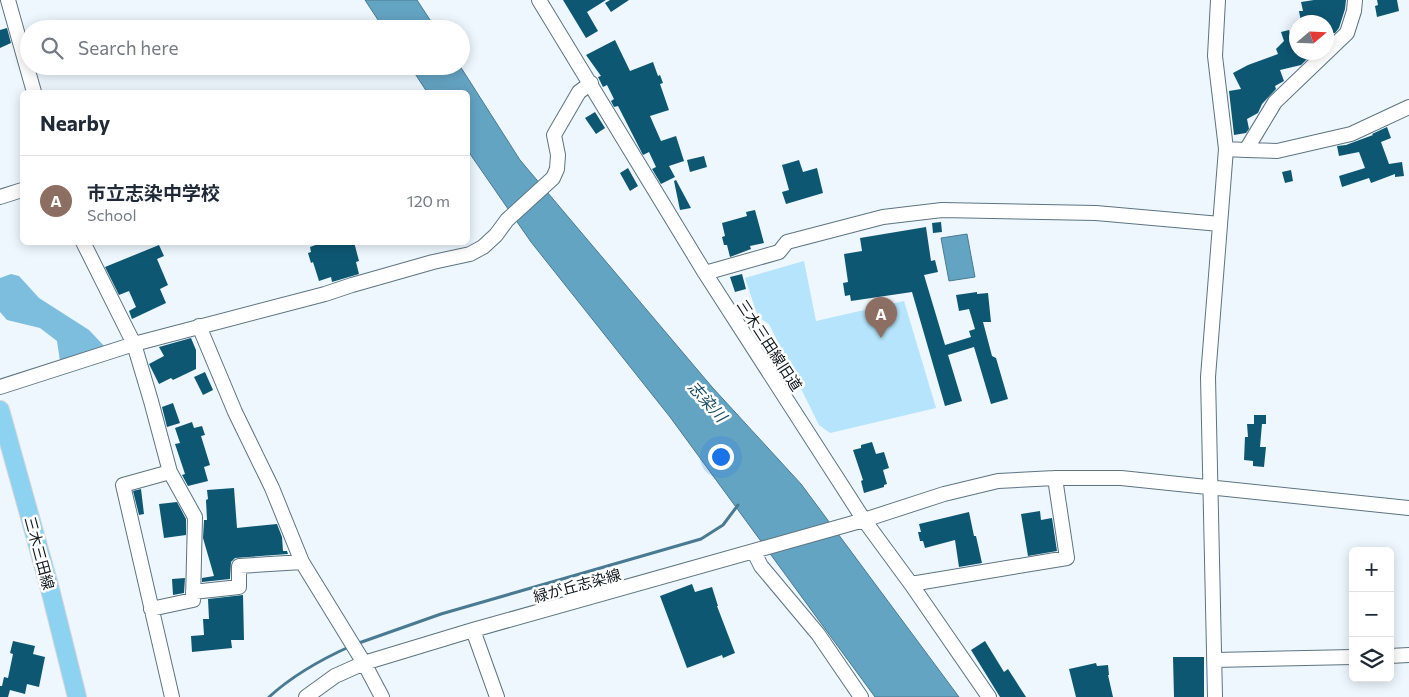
<!DOCTYPE html>
<meta charset="utf-8">
<style>
:root{--surface:#fff;--page:#f2f2f3;--text:#1f2937;--muted:#747a83;--line:#e0e1e3;--accent:#be5f19}
body{margin:0;font-family:Commissioner,"Noto Sans JP",sans-serif;background:var(--page);color:var(--text)}
.controls{position:absolute;right:15px;bottom:15px;display:grid;overflow:hidden;border-radius:8px;box-shadow:0 2px 12px #0003}
.controls button{width:45px;height:45px;display:grid;place-items:center;padding:0;border:0;border-bottom:1px solid var(--line);background:var(--surface);color:var(--text);font:25px sans-serif}
.compass{position:absolute;left:1289px;top:15px;width:45px;height:45px;border-radius:50%;background:var(--surface);box-shadow:0 2px 12px #0003;rotate:71deg}
.you{position:absolute;left:720px;top:456px;width:18px;height:18px;margin:-12px;border:4px solid #fff;border-radius:50%;background:#1a73e8;box-shadow:0 0 0 8px #1a73e833}
.badge{display:grid;place-items:center;width:32px;height:32px;border-radius:50%;background:var(--accent);color:#fff;font-size:16px;font-weight:700}
.pin{position:absolute;translate:-50% -41px;filter:drop-shadow(0 1px 2px #0008)}
.pin::after{content:'';position:absolute;top:26px;width:18px;height:15px;background:inherit;clip-path:polygon(0 0,100% 0,50% 100%)}
.list{margin:0;padding:0;list-style:none}
h2{display:flex;justify-content:space-between;align-items:center;height:65px;margin:0;padding:0 20px;font-size:21px}
h2 small{font-size:16px;font-weight:400;color:var(--muted)}
.list li{display:grid;grid-template-columns:32px 1fr auto;gap:15px;align-items:center;box-sizing:border-box;height:90px;padding:0 20px;border-top:1px solid var(--line)}
.list b{display:block;font-size:19px;white-space:nowrap}
.list p{margin:0;font-size:16px;white-space:nowrap;color:var(--muted)}
.list em{font-size:16px;font-style:normal;color:var(--muted)}
.icon{flex:none;width:28px;height:28px;fill:none;stroke:currentColor;stroke-width:2;stroke-linecap:round;stroke-linejoin:round}
.map{position:relative;flex:none;width:1409px;height:697px;overflow:hidden}
.search{position:absolute;background:var(--surface);box-shadow:0 2px 12px #0003;left:20px;top:20px;width:450px;height:55px;display:flex;align-items:center;gap:12px;box-sizing:border-box;padding:0 18px;border-radius:28px;color:var(--muted);font-size:19px}
.panel{position:absolute;background:var(--surface);box-shadow:0 2px 12px #0003;left:20px;top:90px;width:450px;height:155px;border-radius:8px}
.map>svg:first-child{display:block}
</style>
<div class="map">
<svg width="1409" height="697" viewBox="0 0 1409 697">
<rect width="100%" height="100%" fill="#edf7fd"/>
<!-- green -->
<path fill="#b5e4fc" d="M 804,261 L 816,321 L 904,301 L 936,408 L 830,433 L 819,425 L 769,324 L 758,317 L 745,278 Z"/>
<!-- forest -->
<path fill="#7dbddd" d="M 11,274 L 19,276 L 39,298 L 89,330 L 106,348 L 60,361 L 57,341 L 40,328 L 7,320 L 0,312 L 0,278 Z"/>
<!-- water -->
<path fill="#64a4c3" stroke="#4a7a91" d="M 365,0 L 417,0 L 436,29 L 384,29 Z
M 410,66 L 460,66 L 520,160 L 712,387 L 801,484 L 959,697 L 875,697 L 670,417 L 531,242 L 468,151 L 468,92 L 427,92 Z
M 967,234 L 975,277 L 949,281 L 941,238 Z"/>
<g fill="none" stroke-linecap="round" stroke-linejoin="round">
<!-- stream -->
<path stroke="#4a7a91" stroke-width="3" d="M 356,644 L 441,614 L 701,539 L 723,525 L 738,505
M 269,697 C 292,676 322,659 351,646"/>
</g>
<!-- building -->
<path fill="#0e5773" d="M 563,0 L 606,0 L 587,12 L 598,31 L 586,38 Z
M 610,0 L 629,0 L 611,12 L 605,3 Z
M 1314,0 L 1346,0 L 1345,9 L 1339,28 L 1335,33 L 1326,34 L 1326,22 L 1301,22 L 1299,11 L 1303,11 L 1301,2 Z
M 1377,0 L 1397,0 L 1399,11 L 1377,17 L 1375,6 L 1378,5 Z
M 7,28 L 11,43 L 0,48 L 0,30 Z
M 1289,30 L 1296,52 L 1314,52 L 1301,65 L 1280,70 L 1284,81 L 1275,86 L 1276,89 L 1262,104 L 1258,113 L 1247,119 L 1249,129 L 1246,133 L 1234,135 L 1229,91 L 1241,89 L 1233,73 L 1248,65 L 1278,54 L 1276,49 L 1284,41 L 1281,32 Z
M 615,40 L 630,71 L 653,62 L 658,76 L 660,75 L 663,83 L 660,84 L 669,110 L 650,116 L 661,141 L 676,136 L 684,161 L 669,166 L 675,177 L 661,184 L 652,169 L 656,167 L 649,152 L 643,155 L 618,106 L 614,107 L 611,101 L 614,99 L 607,85 L 603,87 L 598,77 L 601,76 L 586,55 Z
M 595,112 L 605,128 L 596,134 L 585,118 Z
M 1387,127 L 1391,138 L 1381,142 L 1389,164 L 1402,162 L 1404,176 L 1395,177 L 1395,174 L 1371,183 L 1369,178 L 1342,187 L 1339,176 L 1365,168 L 1359,152 L 1339,156 L 1337,146 L 1346,145 L 1373,135 L 1372,134 Z
M 704,156 L 707,167 L 690,172 L 687,160 Z
M 799,160 L 803,172 L 817,168 L 823,193 L 786,204 L 782,192 L 789,190 L 782,165 Z
M 628,168 L 638,186 L 630,191 L 620,173 Z
M 1291,170 L 1293,181 L 1285,183 L 1282,172 Z
M 676,180 L 691,208 L 680,210 L 674,181 Z
M 755,210 L 764,243 L 750,246 L 751,249 L 730,257 L 727,245 L 724,245 L 722,237 L 725,236 L 722,223 L 747,216 L 746,212 Z
M 941,222 L 942,232 L 933,233 L 932,223 Z
M 926,227 L 931,261 L 935,260 L 938,272 L 924,275 L 945,345 L 971,337 L 969,331 L 975,329 L 969,309 L 959,311 L 956,295 L 977,292 L 977,294 L 988,293 L 991,322 L 983,322 L 992,356 L 996,358 L 1008,399 L 991,404 L 974,347 L 948,355 L 962,401 L 945,406 L 912,292 L 851,301 L 850,295 L 845,296 L 843,283 L 848,282 L 844,254 L 862,251 L 860,238 Z
M 324,242 L 354,242 L 359,261 L 356,262 L 359,274 L 332,282 L 331,277 L 319,281 L 313,262 L 311,263 L 308,253 L 311,252 L 310,247 Z
M 159,245 L 164,256 L 157,259 L 168,285 L 160,289 L 166,303 L 132,319 L 129,311 L 136,307 L 129,291 L 119,295 L 105,267 Z
M 742,274 L 746,289 L 735,292 L 730,277 Z
M 191,338 L 196,350 L 196,369 L 173,380 L 171,378 L 159,384 L 149,364 L 164,356 L 159,347 Z
M 205,372 L 213,390 L 203,395 L 194,377 Z
M 173,403 L 180,423 L 167,427 L 162,407 Z
M 1254,415 L 1266,415 L 1266,424 L 1262,424 L 1260,447 L 1266,447 L 1264,467 L 1253,466 L 1253,461 L 1244,460 L 1245,437 L 1248,437 L 1247,424 L 1254,424 Z
M 192,422 L 194,428 L 202,426 L 205,435 L 201,436 L 210,465 L 204,467 L 208,481 L 188,486 L 182,475 L 185,474 L 175,444 L 180,443 L 175,428 Z
M 872,442 L 876,454 L 884,452 L 889,468 L 883,470 L 887,484 L 884,485 L 884,487 L 864,493 L 861,481 L 863,480 L 853,450 L 861,448 L 861,445 Z
M 234,488 L 237,528 L 277,524 L 282,537 L 283,551 L 287,551 L 288,554 L 235,558 L 231,562 L 230,579 L 202,582 L 202,578 L 214,576 L 203,538 L 204,520 L 207,520 L 206,500 L 208,499 L 207,490 Z
M 141,489 L 144,514 L 139,515 L 133,491 Z
M 177,502 L 186,519 L 186,535 L 164,538 L 159,504 Z
M 1040,511 L 1041,520 L 1052,518 L 1057,551 L 1028,556 L 1021,514 Z
M 969,512 L 974,536 L 976,536 L 982,563 L 959,567 L 955,540 L 925,548 L 923,541 L 920,541 L 918,532 L 921,532 L 919,524 Z
M 185,578 L 184,593 L 173,595 L 172,579 Z
M 692,584 L 695,592 L 712,587 L 718,606 L 717,606 L 735,653 L 723,658 L 722,655 L 687,668 L 660,596 Z
M 243,595 L 244,640 L 231,640 L 232,648 L 192,652 L 191,636 L 204,635 L 203,619 L 209,619 L 208,599 Z
M 13,641 L 35,646 L 33,654 L 45,657 L 39,687 L 27,684 L 25,694 L 10,690 L 8,697 L 0,697 L 0,686 L 2,686 L 4,677 L 8,678 L 13,654 L 10,653 Z
M 985,641 L 1004,672 L 1008,669 L 1026,697 L 1000,697 L 971,650 Z
M 1173,657 L 1204,657 L 1204,697 L 1174,697 Z
M 1096,663 L 1097,666 L 1108,665 L 1109,675 L 1108,675 L 1113,697 L 1076,697 L 1069,669 Z"/>
<g fill="none" stroke-linecap="round" stroke-linejoin="round">
<defs>
<path id="minor" d="M 8,0 L 34,92
M 539,0 L 705,273 L 864,520 L 911,584 L 989,697
M 1226,149 L 1246,150 L 1275,102 L 1347,33 L 1354,11 L 1355,0
M 1246,150 L 1277,151 L 1351,134 L 1409,107
M 0,197 L 22,190
M 83,242 L 134,344 L 151,401 L 170,472 L 123,485 L 172,697
M 705,273 L 779,252 L 787,242 L 883,217 L 942,210 L 1096,213 L 1220,224
M 199,326 L 235,412 L 272,488 L 302,562 L 364,663 L 382,697
M 0,387 L 134,344 L 325,294 L 352,285 L 433,262 L 470,254 L 483,247 L 496,235 L 507,220 L 553,178 L 557,169 L 558,155 L 554,135 L 579,92 L 591,83
M 754,552 L 761,566 L 818,634 L 861,697
M 911,584 L 1067,558 L 1055,478
M 193,592 L 239,587 L 239,566 L 302,562
M 151,609 L 193,600 L 195,517 L 170,472
M 473,630 L 497,697
M 1390,656 L 1409,655
M 1214,660 L 1353,657
M 306,697 L 335,676 L 364,663 L 473,630 L 864,520 L 944,494 L 998,481 L 1055,478 L 1121,478 L 1409,508
M 1215,697 L 1208,377 L 1226,149 L 1215,56 L 1218,0"/>
<path id="major" d="M 0,410 L 50,589 L 77,697"/>
</defs>
<!-- minor casing -->
<use href="#minor" stroke="#5d7480" stroke-width="16"/>
<!-- major casing -->
<use href="#major" stroke="#d4d5d6" stroke-width="20"/>
<!-- minor -->
<use href="#minor" stroke="#fff" stroke-width="14"/>
<!-- major -->
<use href="#major" stroke="#8dd3f1" stroke-width="18"/>
</g>
<g text-anchor="middle" dominant-baseline="central" stroke-width="5" stroke-linejoin="round" paint-order="stroke">
<!-- street labels -->
<g font-size="15" fill="#0e171c" stroke="#fff">
<text transform="translate(770 345) rotate(57)">三木三田線旧道</text>
<text transform="translate(40 553) rotate(75)">三木三田線</text>
<text transform="translate(577 585) rotate(-15)">緑が丘志染線</text>
</g>
<!-- water labels -->
<g font-size="16" font-style="italic" fill="#194d64" stroke="#fff">
<text transform="translate(708 401) rotate(48)">志染川</text>
</g>
</g>
</svg>
<div class="controls">
<button>+</button>
<button>−</button>
<button><svg class="icon" aria-label="layers" viewBox="0 0 24 24"><path d="M12 4l9 5-9 5-9-5zM3 14l9 5 9-5"/></svg></button>
</div>
<svg class="compass" viewBox="-18 -18 36 36"><path d="M0-13l5 13h-10z" fill="#e53935"/><path d="M0 13l5-13h-10z" fill="#747a83"/></svg>
<div class="you"></div>
<div class="pin badge" style="left:881px;top:338px;background:#8d6e63">A</div>
<div class="search"><svg class="icon" aria-label="search" viewBox="0 0 24 24"><circle cx="10" cy="10" r="6"/><path d="M15 15l6 6"/></svg>Search here</div>
<section class="panel">
<h2>Nearby<small></small></h2>
<ul class="list">
<li><span class="badge" style="background:#8d6e63">A</span><div><b>市立志染中学校</b><p>School</p></div><em>120 m</em></li>
</ul>
</section>
</div>
